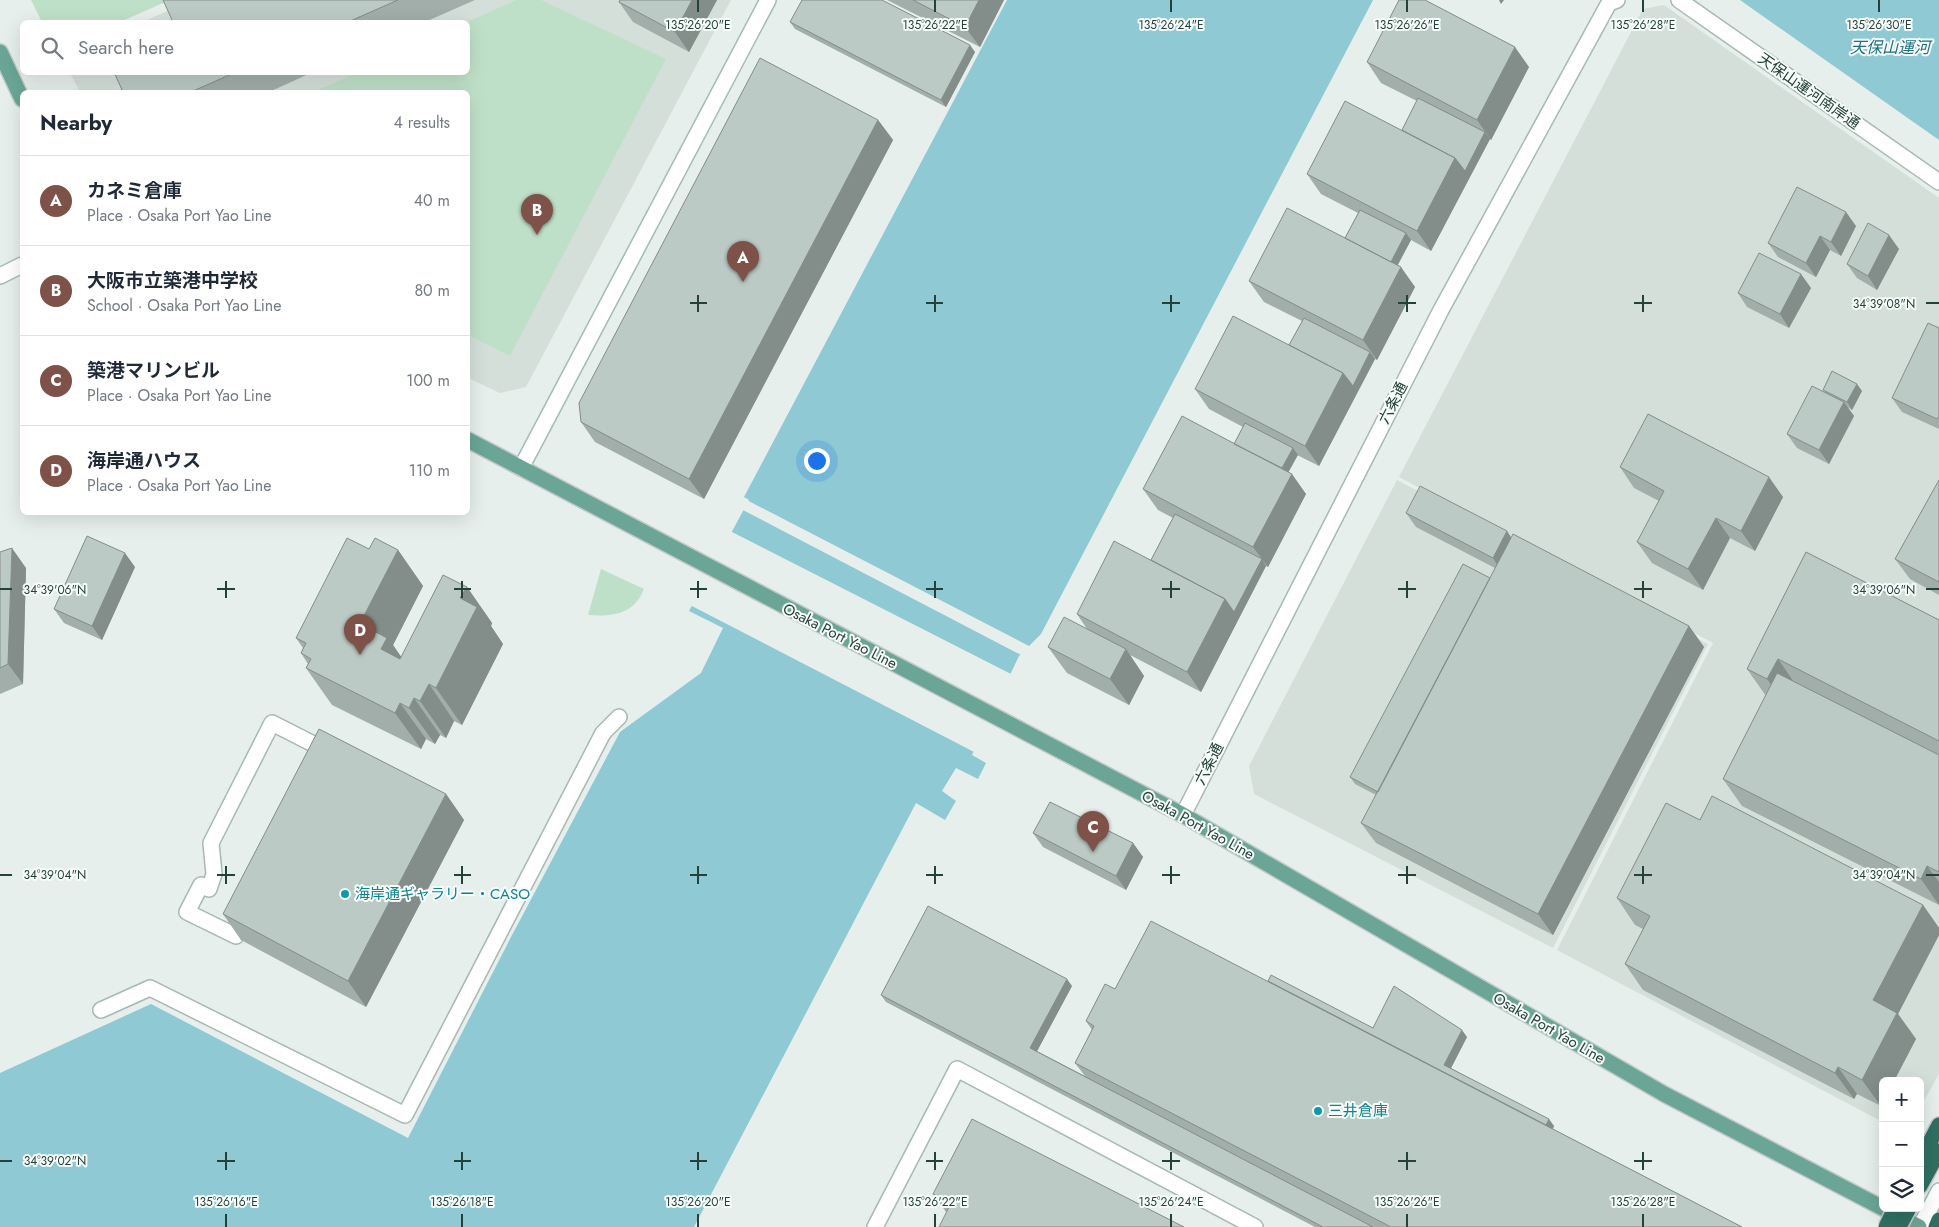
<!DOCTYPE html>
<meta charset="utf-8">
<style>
:root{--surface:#fff;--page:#f2f2f3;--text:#1f2937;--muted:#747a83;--line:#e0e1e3;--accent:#7f5249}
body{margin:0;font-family:Jost,"Noto Sans JP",sans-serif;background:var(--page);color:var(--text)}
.controls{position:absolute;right:15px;bottom:15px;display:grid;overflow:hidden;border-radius:8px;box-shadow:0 5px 20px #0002}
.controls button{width:45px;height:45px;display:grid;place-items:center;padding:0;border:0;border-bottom:1px solid var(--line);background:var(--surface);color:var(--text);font:25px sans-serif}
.you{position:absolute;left:816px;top:460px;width:18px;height:18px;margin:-12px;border:4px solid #fff;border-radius:50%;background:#1a73e8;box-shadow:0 0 0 8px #1a73e833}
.badge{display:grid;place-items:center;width:32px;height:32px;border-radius:50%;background:var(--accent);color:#fff;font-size:16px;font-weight:700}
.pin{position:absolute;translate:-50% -41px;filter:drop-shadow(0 1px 2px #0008)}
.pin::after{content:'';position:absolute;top:26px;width:18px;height:15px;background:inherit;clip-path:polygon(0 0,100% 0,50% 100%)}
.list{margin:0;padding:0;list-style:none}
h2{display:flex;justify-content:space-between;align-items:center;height:65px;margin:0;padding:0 20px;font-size:21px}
h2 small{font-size:16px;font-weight:400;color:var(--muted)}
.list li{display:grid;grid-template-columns:32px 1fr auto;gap:15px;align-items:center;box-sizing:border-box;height:90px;padding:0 20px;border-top:1px solid var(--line)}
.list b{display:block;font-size:19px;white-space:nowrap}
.list p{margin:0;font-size:16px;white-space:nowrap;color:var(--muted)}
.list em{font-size:16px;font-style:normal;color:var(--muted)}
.icon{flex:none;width:28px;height:28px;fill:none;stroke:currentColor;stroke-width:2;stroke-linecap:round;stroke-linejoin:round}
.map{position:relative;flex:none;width:1939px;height:1227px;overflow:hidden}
.search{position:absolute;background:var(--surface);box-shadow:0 5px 20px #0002;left:20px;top:20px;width:450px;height:55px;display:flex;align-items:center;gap:12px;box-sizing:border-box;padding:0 18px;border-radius:8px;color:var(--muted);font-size:19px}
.panel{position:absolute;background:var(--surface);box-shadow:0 5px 20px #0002;left:20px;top:90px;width:450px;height:425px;border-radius:8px}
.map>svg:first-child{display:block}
</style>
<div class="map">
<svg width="1939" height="1227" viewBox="0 0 1939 1227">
<rect width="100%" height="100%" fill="#e6efeb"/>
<!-- built -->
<path fill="#d4dfda" d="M 191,0 L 731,0 L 526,387 L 500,393 L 468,378 L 468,92 L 80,92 L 70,73 L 468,72 L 468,22 L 143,22 Z
M 1664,5 L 1939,198 L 1939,1074 L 1920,1108 L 1920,1081 L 1883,1081 L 1883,1119 L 1879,1120 L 1557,950 L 1713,643 L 1399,477 L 1643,9 Z
M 1397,480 L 1708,644 L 1553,948 L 1254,794 L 1249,766 Z"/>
<!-- green -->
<path fill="#bfe0c8" d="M 31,0 L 170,0 L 120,22 L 42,22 Z
M 516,0 L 541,0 L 666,59 L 510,356 L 468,335 L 468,92 L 313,92 L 357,73 L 468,72 L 467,22 Z
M 601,569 L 644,589 C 634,614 613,617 588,615 Z"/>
<!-- water -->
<path fill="#8ec9d4" d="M 1007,0 L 1373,0 L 1041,634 L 1019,656 L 972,755 L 986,763 L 978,779 L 956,768 L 942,791 L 956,801 L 945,820 L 916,803 L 694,1227 L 0,1227 L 0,1073 L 151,1004 L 408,1138 L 511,937 L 620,732 L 701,673 L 723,628 L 689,611 L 749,500 L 744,497 Z
M 1740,0 L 1939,0 L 1939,140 Z"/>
<!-- pier -->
<path fill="#e6efeb" d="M 741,497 L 1031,647 L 1023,656 L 741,509 L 746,501 Z
M 730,531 L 1013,675 L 976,753 L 690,605 Z"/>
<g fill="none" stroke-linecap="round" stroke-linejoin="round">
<defs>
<path id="street" d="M 1679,0 L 1939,182
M 272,723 L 329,752 L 236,936 L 187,912 L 201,885 L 209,889 L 214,874 L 211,843 Z
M 1183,815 L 1441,310 L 1609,3 L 1617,0
M 101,1010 L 150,988 L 405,1115 L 603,733 L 619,717
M 875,1227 L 957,1069 L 1255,1227"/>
<path id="secondary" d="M 0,276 L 22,265
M 521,468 L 768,0
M 1920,1227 L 1939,1191"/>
<path id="primary" d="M 0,52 L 22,99
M 468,440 L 1183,815 L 1664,1094 L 1919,1227"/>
<path id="highway" d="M 1920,1161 L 1939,1125
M 1920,1186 L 1939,1151
M 1936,1227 L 1939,1220"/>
</defs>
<!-- street casing -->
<use href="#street" stroke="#a8b8b2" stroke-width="18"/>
<!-- secondary casing -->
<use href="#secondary" stroke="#a4bbb3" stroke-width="18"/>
<!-- primary casing -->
<use href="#primary" stroke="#c2cac8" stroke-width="18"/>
<!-- highway casing -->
<use href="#highway" stroke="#c2cac8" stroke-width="18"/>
<!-- street -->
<use href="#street" stroke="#fff" stroke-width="15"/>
<!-- secondary -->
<use href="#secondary" stroke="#fff" stroke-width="15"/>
<!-- primary -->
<use href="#primary" stroke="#6aa596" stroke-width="15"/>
<!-- highway -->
<use href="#highway" stroke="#2f6f62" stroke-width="15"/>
<defs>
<path id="highway-bridge" d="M 1886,1227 L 1895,1208
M 1899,1227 L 1909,1208"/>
</defs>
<!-- highway-bridge casing -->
<use href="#highway-bridge" stroke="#c2cac8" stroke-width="18" stroke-linecap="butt"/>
<!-- highway-bridge -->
<use href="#highway-bridge" stroke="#2f6f62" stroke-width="15"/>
</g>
<!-- wall -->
<path fill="#a1aea9" d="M 163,0 L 475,0 L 425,22 L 173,22 Z
M 717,0 L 689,52 L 633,22 L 619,2 Z
M 887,0 L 1004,0 L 980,47 Z
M 790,22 L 975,52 L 946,107 L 795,29 Z
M 1367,62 L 1529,67 L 1491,140 L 1490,139 L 1431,251 L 1411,240 L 1398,265 L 1415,287 L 1377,360 L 1375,359 L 1319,466 L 1297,455 L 1288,472 L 1306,494 L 1268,567 L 1266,566 L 1201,692 L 1130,655 L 1144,676 L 1129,705 L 1067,673 L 1048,647 L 1087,629 L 1077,614 L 1151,560 L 1173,518 L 1158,510 L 1143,489 L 1234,444 L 1243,427 L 1209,409 L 1195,389 L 1289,345 L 1302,321 L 1264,302 L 1249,281 L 1345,238 L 1358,213 L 1321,194 L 1307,174 L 1402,130 L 1417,101 L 1381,83 Z
M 114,72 L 313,72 L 269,92 L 123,92 Z
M 878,120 L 893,140 L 704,499 L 595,442 L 581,422 Z
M 1856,226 L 1841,256 L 1830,250 L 1816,277 L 1778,257 L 1768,243 Z
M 1899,249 L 1877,290 L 1857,278 L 1847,264 Z
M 1811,288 L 1789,328 L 1747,307 L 1738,293 Z
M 1939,328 L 1939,429 L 1902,412 L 1892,398 Z
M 1823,390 L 1862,391 L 1852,410 L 1847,407 L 1854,416 L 1829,464 L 1797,448 L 1787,434 L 1825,392 Z
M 1620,467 L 1783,497 L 1755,551 L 1730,538 L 1703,590 L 1652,563 L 1637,542 L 1659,501 L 1634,488 Z
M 1939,480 L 1939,595 L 1910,579 L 1895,559 Z
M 1406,513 L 1511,538 L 1689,626 L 1704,647 L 1553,935 L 1376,843 L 1361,823 L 1376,795 L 1355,784 L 1350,777 L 1490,578 L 1495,568 L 1416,527 Z
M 369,549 L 398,550 L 423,586 L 393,645 L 401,657 L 467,587 L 492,623 L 491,626 L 503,644 L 462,725 L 454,721 L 446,738 L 440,735 L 435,744 L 426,739 L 421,749 L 332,705 L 306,668 L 308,664 L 301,653 L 303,648 L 296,638 Z
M 0,552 L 26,568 L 23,684 L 0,694 Z
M 1806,552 L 1939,620 L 1939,905 L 1742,806 L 1723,779 L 1766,696 L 1747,669 Z
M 135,567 L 102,640 L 64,623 L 54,609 Z
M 446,794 L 464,820 L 366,1007 L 241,940 L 223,914 Z
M 1700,820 L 1923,905 L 1939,928 L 1939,935 L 1898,1014 L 1916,1039 L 1894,1081 L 1883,1081 L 1883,1102 L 1881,1106 L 1857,1094 L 1854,1099 L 1643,990 L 1625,964 L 1643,929 L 1635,925 L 1617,898 Z
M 1033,833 L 1133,843 L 1143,857 L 1126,890 L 1043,847 Z
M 1268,981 L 1373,1028 L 1467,1037 L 1451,1068 L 1554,1126 L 1553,1129 L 1742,1227 L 1315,1227 L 886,1002 L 881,995 L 1072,986 L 1037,1051 L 1085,1076 L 1075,1063 L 1092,1030 L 1086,1021 L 1115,989 Z
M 933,1194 L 1184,1227 L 946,1212 Z"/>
<!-- shaded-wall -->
<path fill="#838d89" d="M 692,0 L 717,0 L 689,52 L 675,32 Z
M 979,0 L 1004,0 L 980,47 L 965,27 Z
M 1499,0 L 1504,0 L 1501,4 Z
M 970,45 L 975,52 L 946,107 L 941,100 Z
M 1515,47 L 1529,67 L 1491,140 L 1477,120 Z
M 878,120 L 893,140 L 704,499 L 689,479 Z
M 1485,132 L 1490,139 L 1431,251 L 1417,231 L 1455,158 Z
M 1846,212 L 1856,226 L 1841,256 L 1831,242 Z
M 1406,233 L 1411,240 L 1392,275 L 1387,268 Z
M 1889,235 L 1899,249 L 1877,290 L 1868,276 Z
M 1820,236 L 1830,250 L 1816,277 L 1806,263 Z
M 1401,267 L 1415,287 L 1377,360 L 1363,340 Z
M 1801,274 L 1811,288 L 1789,328 L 1780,314 Z
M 1370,352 L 1375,359 L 1319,466 L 1305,446 L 1343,373 Z
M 1857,384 L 1862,391 L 1852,410 L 1847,402 Z
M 1844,402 L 1854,416 L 1829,464 L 1819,450 Z
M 1293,448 L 1298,455 L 1283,482 L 1278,475 Z
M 1292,474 L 1306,494 L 1268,567 L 1253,547 Z
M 1769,477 L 1783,497 L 1755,551 L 1741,531 Z
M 1716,518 L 1730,538 L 1703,590 L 1688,569 Z
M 1507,531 L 1516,545 L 1502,572 L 1493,558 Z
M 12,548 L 26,568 L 23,684 L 8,664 Z
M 398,550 L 423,586 L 393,645 L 413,674 L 353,637 Z
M 125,553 L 135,567 L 102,640 L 92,626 Z
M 1262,559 L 1266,566 L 1201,692 L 1187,672 L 1225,599 Z
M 467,587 L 492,623 L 491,626 L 503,644 L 462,725 L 436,688 L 460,598 Z
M 1689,626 L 1704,647 L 1553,935 L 1538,914 Z
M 1126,649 L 1144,676 L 1129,705 L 1110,679 Z
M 1778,659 L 1796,685 L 1786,705 L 1767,679 Z
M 429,684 L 454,721 L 446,738 L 420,701 Z
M 414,698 L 440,735 L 435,744 L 409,708 Z
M 400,703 L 426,739 L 421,749 L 395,713 Z
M 446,794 L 464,820 L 366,1007 L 348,981 Z
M 1133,843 L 1143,857 L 1126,890 L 1116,876 Z
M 1927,866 L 1939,882 L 1939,905 L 1921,879 Z
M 1923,905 L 1939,928 L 1939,935 L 1898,1014 L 1916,1039 L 1894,1081 L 1883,1081 L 1883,1102 L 1881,1106 L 1862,1080 L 1873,1000 Z
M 1067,979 L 1072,986 L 1035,1055 L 1030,1048 Z
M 1462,1030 L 1467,1037 L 1449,1072 L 1444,1065 Z
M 1838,1067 L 1857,1094 L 1854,1099 L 1835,1073 Z
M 1549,1119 L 1554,1126 L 1547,1139 L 1543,1132 Z"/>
<!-- building -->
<path fill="#bbcac4" stroke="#838d89" d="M 163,0 L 398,0 L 348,22 L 173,22 Z
M 620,0 L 692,0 L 675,32 L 619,2 Z
M 802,0 L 882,0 L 970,45 L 941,100 L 790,22 Z
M 913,0 L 979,0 L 965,27 Z
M 1399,0 L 1425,0 L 1515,47 L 1477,120 L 1367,62 Z
M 760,58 L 878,120 L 689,479 L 581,422 L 579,403 Z
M 114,72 L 236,72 L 191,92 L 123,92 Z
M 1418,98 L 1485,132 L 1465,171 L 1455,158 L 1402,130 Z
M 1345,101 L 1455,158 L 1417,231 L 1307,174 Z
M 1797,187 L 1846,212 L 1831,242 L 1820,236 L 1806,263 L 1768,243 Z
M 1287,208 L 1401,267 L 1363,340 L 1249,281 Z
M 1360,210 L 1406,233 L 1391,262 L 1345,238 Z
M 1868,223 L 1889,235 L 1868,276 L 1847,264 Z
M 1759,253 L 1801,274 L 1780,314 L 1738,293 Z
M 1233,316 L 1343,373 L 1305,446 L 1195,389 Z
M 1304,318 L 1370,352 L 1353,386 L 1343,373 L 1289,345 Z
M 1928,323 L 1939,328 L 1939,416 L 1937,419 L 1892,398 Z
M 1832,371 L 1857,384 L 1847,402 L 1823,390 Z
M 1812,386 L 1844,402 L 1819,450 L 1787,434 Z
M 1648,414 L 1769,477 L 1741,531 L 1716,518 L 1688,569 L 1637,542 L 1664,491 L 1620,467 Z
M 1182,416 L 1292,474 L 1253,547 L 1143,489 Z
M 1245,423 L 1293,448 L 1282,468 L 1234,444 Z
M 1939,480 L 1939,582 L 1895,559 Z
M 1420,486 L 1507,531 L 1493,558 L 1406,513 Z
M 1175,514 L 1262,559 L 1234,612 L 1225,599 L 1151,560 Z
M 1513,534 L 1689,626 L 1538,914 L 1361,823 Z
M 87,536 L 125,553 L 92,626 L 54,609 Z
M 347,538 L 369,549 L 375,538 L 398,550 L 353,637 L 365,643 L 372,630 L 387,638 L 381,649 L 400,659 L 443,575 L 467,587 L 460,598 L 477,607 L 436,688 L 429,684 L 420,701 L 414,698 L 409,708 L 400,703 L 395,713 L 306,668 L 311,659 L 301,653 L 306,643 L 296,638 Z
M 1114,541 L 1225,599 L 1187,672 L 1077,614 Z
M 12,548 L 8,664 L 0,668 L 0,552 Z
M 1806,552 L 1939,620 L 1939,741 L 1778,659 L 1767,679 L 1747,669 Z
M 1463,564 L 1490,578 L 1378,792 L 1350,777 Z
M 1064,617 L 1126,649 L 1110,679 L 1048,647 Z
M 1777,673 L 1939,755 L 1939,872 L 1927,866 L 1921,879 L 1723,779 Z
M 319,729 L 446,794 L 348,981 L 223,914 Z
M 1712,796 L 1923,905 L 1873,1000 L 1897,1013 L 1862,1080 L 1838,1067 L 1835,1073 L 1625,964 L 1650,916 L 1617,898 L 1666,803 L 1700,820 Z
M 1050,802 L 1133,843 L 1116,876 L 1033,833 Z
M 928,906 L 1067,979 L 1030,1048 L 1373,1227 L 1323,1227 L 881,995 Z
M 1151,921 L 1742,1227 L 1391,1227 L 1075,1063 L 1094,1026 L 1086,1021 L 1105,984 L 1115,989 Z
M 1271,975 L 1373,1028 L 1394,986 L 1462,1030 L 1444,1065 L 1549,1119 L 1546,1125 L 1268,981 Z
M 972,1119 L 1184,1227 L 939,1227 L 951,1203 L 933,1194 Z"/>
<!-- ticks -->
<path fill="none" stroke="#24423a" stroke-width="2" d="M 698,0 L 698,12M 935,0 L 935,12M 1171,0 L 1171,12M 1407,0 L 1407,12M 1643,0 L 1643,12M 1879,0 L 1879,12M 698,295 L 698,312M 935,295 L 935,312M 1171,295 L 1171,312M 1407,295 L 1407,312M 1643,295 L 1643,312M 690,303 L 707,303M 926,303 L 943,303M 1162,303 L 1180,303M 1398,303 L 1416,303M 1634,303 L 1652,303M 1926,303 L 1939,303M 226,581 L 226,598M 462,581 L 462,598M 698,581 L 698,598M 935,581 L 935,598M 1171,581 L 1171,598M 1407,581 L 1407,598M 1643,581 L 1643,598M 0,589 L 12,589M 217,589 L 235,589M 454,589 L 471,589M 690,589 L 707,589M 926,589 L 943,589M 1162,589 L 1180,589M 1398,589 L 1416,589M 1634,589 L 1652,589M 1926,589 L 1939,589M 226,866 L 226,884M 462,866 L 462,884M 698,866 L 698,884M 935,866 L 935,884M 1171,866 L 1171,884M 1407,866 L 1407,884M 1643,866 L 1643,884M 0,875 L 12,875M 217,875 L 235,875M 454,875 L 471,875M 690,875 L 707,875M 926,875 L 943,875M 1162,875 L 1180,875M 1398,875 L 1416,875M 1634,875 L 1652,875M 1926,875 L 1939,875M 226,1152 L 226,1170M 462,1152 L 462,1170M 698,1152 L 698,1170M 935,1152 L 935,1170M 1171,1152 L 1171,1170M 1407,1152 L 1407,1170M 1643,1152 L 1643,1170M 0,1161 L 12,1161M 217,1161 L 235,1161M 454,1161 L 471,1161M 690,1161 L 707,1161M 926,1161 L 943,1161M 1162,1161 L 1180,1161M 1398,1161 L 1416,1161M 1634,1161 L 1652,1161M 226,1214 L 226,1227M 462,1214 L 462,1227M 698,1214 L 698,1227M 935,1214 L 935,1227M 1171,1214 L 1171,1227M 1407,1214 L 1407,1227M 1643,1214 L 1643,1227"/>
<!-- markers -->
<g fill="#0f9aa8" stroke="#f7fbf9" stroke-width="2">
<circle cx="345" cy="894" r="5"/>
<circle cx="1318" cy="1111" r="5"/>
</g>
<g text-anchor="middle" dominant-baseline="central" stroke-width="4" stroke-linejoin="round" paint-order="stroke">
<!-- street labels -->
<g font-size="15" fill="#24423a" stroke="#f7fbf9">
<text transform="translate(1809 91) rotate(35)">天保山運河南岸通</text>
<text transform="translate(1393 403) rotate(-63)">六条通</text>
<text transform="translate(840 636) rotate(27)">Osaka Port Yao Line</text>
<text transform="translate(1209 764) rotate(-63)">六条通</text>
<text transform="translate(1198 825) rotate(29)">Osaka Port Yao Line</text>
<text transform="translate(1549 1028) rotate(30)">Osaka Port Yao Line</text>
</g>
<!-- culture labels -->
<g font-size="15" fill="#0d838f" stroke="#f7fbf9" text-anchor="start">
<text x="355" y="894">海岸通ギャラリー・CASO</text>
<text x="1328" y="1111">三井倉庫</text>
</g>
<!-- water labels -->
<g font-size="16" font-style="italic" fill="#1c6f80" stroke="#f7fbf9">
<text x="1890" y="47">天保山運河</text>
</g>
</g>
<g font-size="12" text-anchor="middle" fill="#24423a" stroke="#f7fbf9" stroke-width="4" stroke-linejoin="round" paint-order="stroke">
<text x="698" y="29">135°26'20"E</text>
<text x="935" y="29">135°26'22"E</text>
<text x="1171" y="29">135°26'24"E</text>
<text x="1407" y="29">135°26'26"E</text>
<text x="1643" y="29">135°26'28"E</text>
<text x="1879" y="29">135°26'30"E</text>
<text x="1884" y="308">34°39'08"N</text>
<text x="55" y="594">34°39'06"N</text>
<text x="1884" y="594">34°39'06"N</text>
<text x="55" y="879">34°39'04"N</text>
<text x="1884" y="879">34°39'04"N</text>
<text x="55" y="1165">34°39'02"N</text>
<text x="226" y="1206">135°26'16"E</text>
<text x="462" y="1206">135°26'18"E</text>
<text x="698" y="1206">135°26'20"E</text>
<text x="935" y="1206">135°26'22"E</text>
<text x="1171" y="1206">135°26'24"E</text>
<text x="1407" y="1206">135°26'26"E</text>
<text x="1643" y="1206">135°26'28"E</text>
</g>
</svg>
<div class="controls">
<button>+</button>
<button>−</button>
<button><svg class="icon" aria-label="layers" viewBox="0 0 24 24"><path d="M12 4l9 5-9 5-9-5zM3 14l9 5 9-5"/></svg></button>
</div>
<div class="you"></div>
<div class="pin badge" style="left:743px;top:282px">A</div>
<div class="pin badge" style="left:537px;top:235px">B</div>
<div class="pin badge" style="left:1093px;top:852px">C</div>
<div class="pin badge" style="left:360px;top:655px">D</div>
<div class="search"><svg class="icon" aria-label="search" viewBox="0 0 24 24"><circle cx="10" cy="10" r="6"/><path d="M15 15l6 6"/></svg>Search here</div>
<section class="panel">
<h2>Nearby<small>4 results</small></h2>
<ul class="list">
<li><span class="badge">A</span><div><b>カネミ倉庫</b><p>Place · Osaka Port Yao Line</p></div><em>40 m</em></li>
<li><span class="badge">B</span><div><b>大阪市立築港中学校</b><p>School · Osaka Port Yao Line</p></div><em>80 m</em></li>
<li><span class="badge">C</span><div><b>築港マリンビル</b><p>Place · Osaka Port Yao Line</p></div><em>100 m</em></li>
<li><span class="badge">D</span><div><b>海岸通ハウス</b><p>Place · Osaka Port Yao Line</p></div><em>110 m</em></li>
</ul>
</section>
</div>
